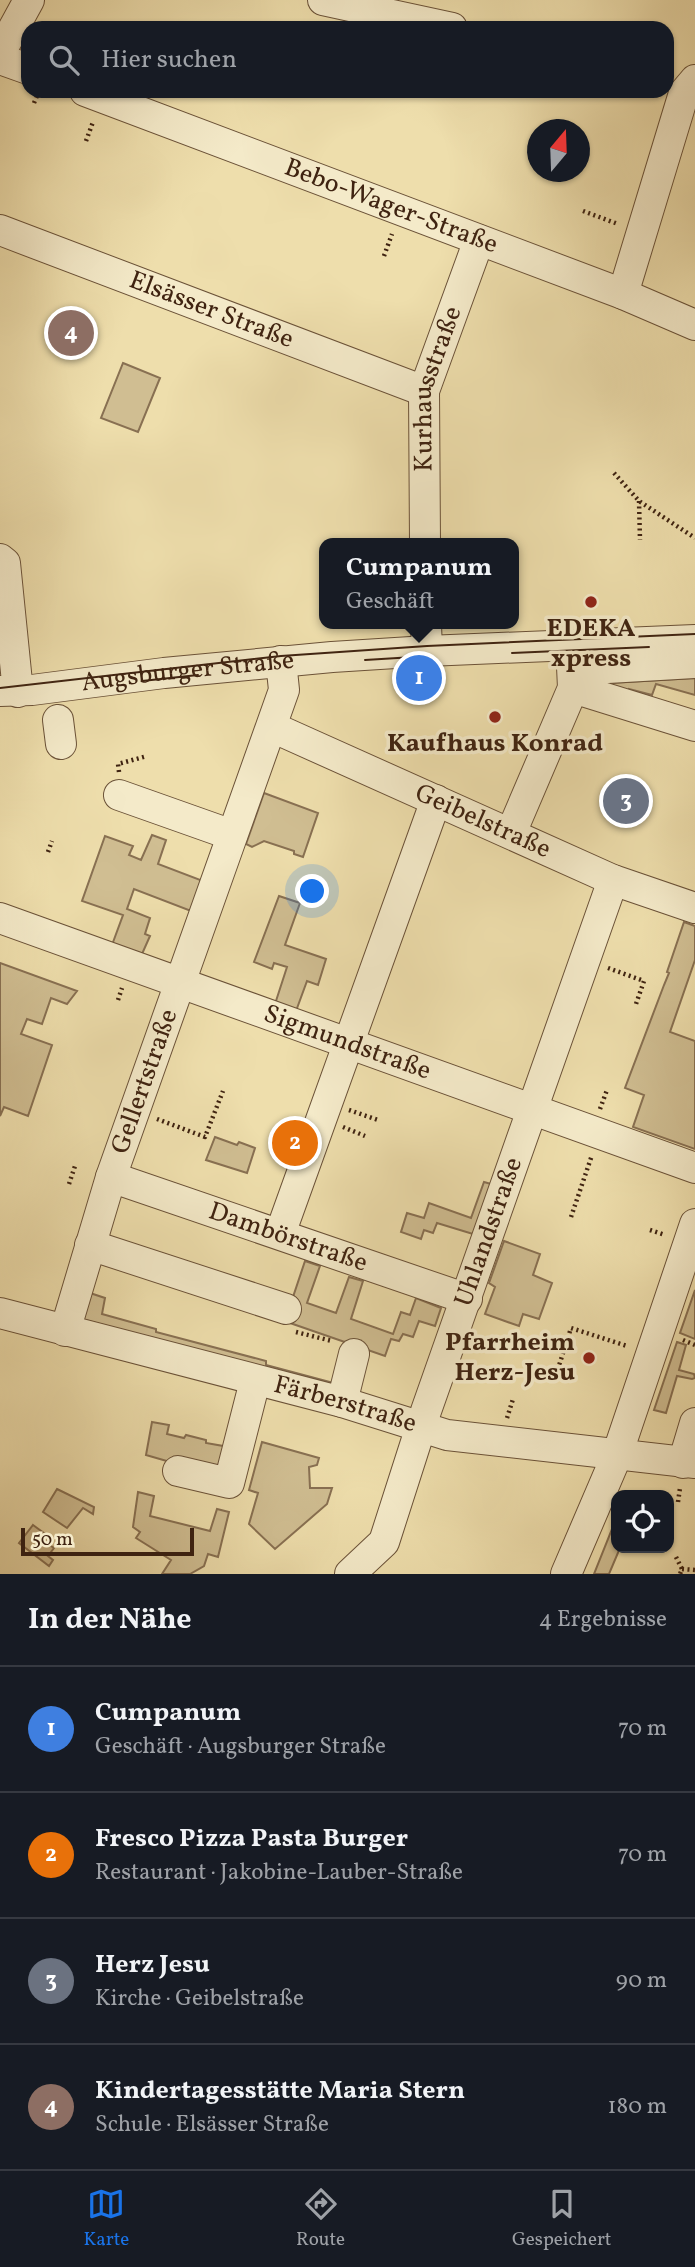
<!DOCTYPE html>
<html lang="de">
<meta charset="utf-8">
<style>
:root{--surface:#171b24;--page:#20242c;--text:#f1f3f6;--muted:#9ea1a6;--line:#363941;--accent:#1a73e8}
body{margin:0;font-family:Vollkorn,serif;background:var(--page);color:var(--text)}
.controls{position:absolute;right:21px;bottom:21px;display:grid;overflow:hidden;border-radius:14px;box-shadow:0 2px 5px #0004}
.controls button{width:63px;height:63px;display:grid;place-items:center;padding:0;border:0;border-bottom:2px solid var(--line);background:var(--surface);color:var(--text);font:35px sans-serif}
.compass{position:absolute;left:527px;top:119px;width:63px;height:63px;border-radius:50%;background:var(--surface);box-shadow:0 2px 5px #0004;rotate:19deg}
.scale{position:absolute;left:21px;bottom:18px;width:173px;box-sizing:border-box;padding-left:7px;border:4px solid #3f2311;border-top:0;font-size:19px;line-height:24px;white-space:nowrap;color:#3f2311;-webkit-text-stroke:5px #f4eac9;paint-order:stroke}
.you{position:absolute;left:313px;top:892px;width:24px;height:24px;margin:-18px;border:5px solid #fff;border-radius:50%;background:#1a73e8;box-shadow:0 0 0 10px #1a73e833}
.badge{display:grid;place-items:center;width:46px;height:46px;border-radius:50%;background:var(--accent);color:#fff;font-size:23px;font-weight:700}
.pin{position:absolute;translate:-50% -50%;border:4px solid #fff;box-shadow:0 2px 7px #0006}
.popup{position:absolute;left:319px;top:538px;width:200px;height:91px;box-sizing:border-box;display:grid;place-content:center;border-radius:14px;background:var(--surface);filter:drop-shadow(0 2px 5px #0005);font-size:23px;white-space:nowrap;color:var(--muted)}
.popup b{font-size:26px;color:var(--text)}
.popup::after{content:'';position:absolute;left:50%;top:100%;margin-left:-14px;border:14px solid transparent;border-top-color:var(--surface)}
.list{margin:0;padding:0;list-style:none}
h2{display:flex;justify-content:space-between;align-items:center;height:91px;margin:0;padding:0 28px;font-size:30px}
h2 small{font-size:23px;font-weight:400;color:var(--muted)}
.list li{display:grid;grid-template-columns:46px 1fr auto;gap:21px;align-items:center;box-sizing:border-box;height:126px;padding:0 28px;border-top:2px solid var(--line)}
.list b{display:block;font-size:26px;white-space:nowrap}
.list p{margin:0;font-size:23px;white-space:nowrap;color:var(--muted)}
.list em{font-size:23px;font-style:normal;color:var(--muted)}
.icon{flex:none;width:38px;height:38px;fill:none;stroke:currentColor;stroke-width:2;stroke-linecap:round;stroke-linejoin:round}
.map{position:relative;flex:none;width:695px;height:1574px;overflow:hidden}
.search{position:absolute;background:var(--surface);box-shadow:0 2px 5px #0004;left:21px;right:21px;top:21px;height:77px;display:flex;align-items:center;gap:18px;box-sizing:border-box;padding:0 24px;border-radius:21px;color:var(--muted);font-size:26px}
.sheet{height:595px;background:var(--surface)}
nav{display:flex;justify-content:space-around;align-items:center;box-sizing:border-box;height:98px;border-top:2px solid var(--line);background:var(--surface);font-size:19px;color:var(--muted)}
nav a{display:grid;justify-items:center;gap:4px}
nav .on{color:var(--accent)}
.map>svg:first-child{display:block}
</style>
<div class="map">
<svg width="695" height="1574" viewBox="0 0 695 1574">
<rect width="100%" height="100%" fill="#eedeac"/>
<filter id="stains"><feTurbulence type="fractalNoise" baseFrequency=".00286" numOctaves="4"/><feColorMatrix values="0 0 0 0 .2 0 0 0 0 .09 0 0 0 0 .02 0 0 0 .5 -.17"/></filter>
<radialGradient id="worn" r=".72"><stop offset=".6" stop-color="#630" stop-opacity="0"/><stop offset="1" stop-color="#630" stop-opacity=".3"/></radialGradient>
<!-- green -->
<path fill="#d0be92" stroke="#887052" stroke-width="2" d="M 123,363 L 160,378 L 138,432 L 101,418 Z
M 695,678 L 695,695 L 656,684 L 652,695 L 629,689 L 628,695 L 577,685 Z
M 264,793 L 318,813 L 303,857 L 294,854 L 294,851 L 264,841 L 252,847 L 246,844 Z
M 152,835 L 166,840 L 158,864 L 203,881 L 191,911 L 134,889 L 127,909 L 150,918 L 145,934 L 150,936 L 142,954 L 112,945 L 123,915 L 82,901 L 105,836 L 133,846 L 129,855 L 141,860 Z
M 279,896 L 300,903 L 285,945 L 326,959 L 318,985 L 307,981 L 296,1011 L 275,1004 L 287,967 L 274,963 L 272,969 L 254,962 Z
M 684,922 L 695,926 L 695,960 L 670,1032 L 695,1041 L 695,1149 L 633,1127 L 644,1095 L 625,1088 L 664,985 L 669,973 L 667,972 Z
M 0,963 L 77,991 L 67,1004 L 51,998 L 42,1024 L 27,1019 L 21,1034 L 52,1045 L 28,1116 L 4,1107 L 0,1116 Z
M 215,1137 L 237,1145 L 239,1142 L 255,1148 L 247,1173 L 206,1160 Z
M 484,1182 L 491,1184 L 473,1234 L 437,1223 L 433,1233 L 424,1230 L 421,1239 L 401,1232 L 407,1213 L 424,1218 L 429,1203 L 471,1218 Z
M 504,1241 L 540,1254 L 533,1275 L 552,1283 L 539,1319 L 523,1314 L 519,1326 L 485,1314 L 495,1287 L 489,1283 Z
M 305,1261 L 320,1266 L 307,1303 L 336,1313 L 349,1277 L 363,1281 L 351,1319 L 393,1334 L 401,1312 L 410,1315 L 416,1298 L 441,1308 L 435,1326 L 419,1321 L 413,1337 L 403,1334 L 399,1341 L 391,1339 L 385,1356 L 290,1323 L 293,1297 Z
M 695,1290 L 695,1339 L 680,1333 Z
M 87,1292 L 105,1298 L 102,1314 L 156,1329 L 156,1332 L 266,1361 L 266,1365 L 337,1384 L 336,1386 L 232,1361 L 78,1318 Z
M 677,1342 L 686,1345 L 679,1370 L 694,1374 L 695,1378 L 692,1379 L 677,1376 L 666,1413 L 654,1410 Z
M 152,1422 L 169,1425 L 167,1434 L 184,1438 L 186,1435 L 206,1440 L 206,1443 L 223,1446 L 228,1460 L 208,1473 L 146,1455 Z
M 262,1442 L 319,1458 L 317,1465 L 309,1467 L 310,1488 L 332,1488 L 327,1504 L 275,1549 L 249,1524 L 258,1493 L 249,1490 Z
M 57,1489 L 94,1507 L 93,1514 L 83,1508 L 67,1528 L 43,1512 Z
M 138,1492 L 154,1496 L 150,1516 L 210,1531 L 217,1509 L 229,1512 L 218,1557 L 208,1554 L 204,1566 L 190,1574 L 162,1574 L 171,1560 L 136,1538 L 140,1532 L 133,1527 Z
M 616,1519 L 616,1548 L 620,1548 L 609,1574 L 594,1574 Z
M 33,1525 L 52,1539 L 48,1544 L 54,1548 L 48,1556 L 53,1560 L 49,1566 L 19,1543 Z"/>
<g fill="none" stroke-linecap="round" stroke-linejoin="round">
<defs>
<g id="minor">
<path d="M 323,0 L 452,28"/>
<path d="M 0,53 L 29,0"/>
<path d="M 0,59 L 28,69"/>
<path id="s1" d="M 85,91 L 623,294 L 695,325"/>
<path id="s2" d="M 0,230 L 424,391"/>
<path d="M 623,294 L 684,93 L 695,80"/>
<path id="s3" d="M 425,543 L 424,391 L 479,240"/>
<path d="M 0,559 L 5,563 L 18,692"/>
<path d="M 426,624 L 427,651"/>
<path d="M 573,670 L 695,663"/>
<path d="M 573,688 L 695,726"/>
<path id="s4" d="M 0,691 L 32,690 L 164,673 L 332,657 L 427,651 L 695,640"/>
<path d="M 58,720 L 61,744"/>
<path id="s5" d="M 272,727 L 613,880 L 695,908"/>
<path d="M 119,795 L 232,835"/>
<path d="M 511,833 L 573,688 L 571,645"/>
<path id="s6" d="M 0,918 L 695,1168"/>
<path id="s7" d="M 111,1177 L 467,1299"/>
<path d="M 280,1234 L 436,800"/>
<path d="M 90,1245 L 286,1309"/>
<path id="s8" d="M 0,1313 L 342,1402 L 447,1435 L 695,1463"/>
<path id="s9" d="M 65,1331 L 111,1177 L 284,690 L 281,661"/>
<path d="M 342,1402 L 354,1354"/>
<path d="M 683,1463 L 695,1423"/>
<path d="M 178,1471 L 229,1483 L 255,1381"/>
<path id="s10" d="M 350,1574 L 384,1542 L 426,1411 L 613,880"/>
<path d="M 566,1574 L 617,1455 L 695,1224"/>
</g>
</defs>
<!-- minor casing -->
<use href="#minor" stroke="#6b5238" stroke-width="32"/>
<!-- path -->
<path stroke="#3f2311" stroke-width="4.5" stroke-dasharray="2 3.5" stroke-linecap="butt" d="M 636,92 L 636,91
M 34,103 L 39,91
M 86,141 L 93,122
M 583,211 L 618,224
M 384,256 L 392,234
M 614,473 L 639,501 L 695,538
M 639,501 L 640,540
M 119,772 L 118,764 L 147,756
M 48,852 L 52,841
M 608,968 L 644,981 L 636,1004
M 118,1000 L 122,988
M 600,1109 L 607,1090
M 349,1110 L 378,1120
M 157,1119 L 205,1137 L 223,1091
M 343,1127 L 365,1136
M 69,1184 L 75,1166
M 571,1217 L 592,1155
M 650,1230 L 665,1235
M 296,1332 L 332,1341
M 683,1340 L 695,1345
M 556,1375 L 571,1328 L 627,1346
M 507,1418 L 513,1399
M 678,1502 L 680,1488
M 676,1557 L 682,1569 L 680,1574
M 682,1569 L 695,1570"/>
<!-- minor -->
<use href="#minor" stroke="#f4eac9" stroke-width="30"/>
<!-- tram -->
<path stroke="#3f2311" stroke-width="2" d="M 512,653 L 649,647
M 365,660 L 414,657
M 142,681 L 198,675
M 0,688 L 281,656 L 427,646 L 695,634"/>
</g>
<!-- markers -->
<g fill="#8f2418" stroke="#f4eac9" stroke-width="2.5">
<circle cx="591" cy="602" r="7"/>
<circle cx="495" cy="717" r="7"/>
<circle cx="589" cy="1358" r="7"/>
</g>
<g text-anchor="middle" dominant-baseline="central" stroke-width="7" stroke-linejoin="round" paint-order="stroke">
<!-- street labels -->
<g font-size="26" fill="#3f2311" stroke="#f4eac9">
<text stroke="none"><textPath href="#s1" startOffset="327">Bebo-Wager-Straße</textPath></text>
<text stroke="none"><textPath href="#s2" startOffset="226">Elsässer Straße</textPath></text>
<text stroke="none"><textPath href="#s3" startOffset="156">Kurhausstraße</textPath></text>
<text stroke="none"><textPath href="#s4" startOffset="189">Augsburger Straße</textPath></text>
<text stroke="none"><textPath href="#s5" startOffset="231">Geibelstraße</textPath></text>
<text stroke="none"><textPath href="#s6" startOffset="369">Sigmundstraße</textPath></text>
<text stroke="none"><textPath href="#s9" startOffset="262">Gellertstraße</textPath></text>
<text stroke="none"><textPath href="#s10" startOffset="374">Uhlandstraße</textPath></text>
<text stroke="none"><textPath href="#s7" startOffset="187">Dambörstraße</textPath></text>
<text stroke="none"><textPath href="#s8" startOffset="357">Färberstraße</textPath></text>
</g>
<!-- poi labels -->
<g font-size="26" font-weight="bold" fill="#3f2311" stroke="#f4eac9">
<text x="591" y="629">EDEKA<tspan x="591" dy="30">xpress</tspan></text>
<text x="495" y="744">Kaufhaus Konrad</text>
<text x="575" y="1343" text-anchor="end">Pfarrheim<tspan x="575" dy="30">Herz-Jesu</tspan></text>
</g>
</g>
<rect width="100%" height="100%" filter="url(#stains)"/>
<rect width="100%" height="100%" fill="url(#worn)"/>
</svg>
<div class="controls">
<button><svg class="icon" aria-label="locate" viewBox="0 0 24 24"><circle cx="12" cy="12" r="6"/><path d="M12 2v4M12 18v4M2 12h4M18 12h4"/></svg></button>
</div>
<svg class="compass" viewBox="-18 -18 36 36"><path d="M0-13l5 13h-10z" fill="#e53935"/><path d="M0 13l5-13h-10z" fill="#9ea1a6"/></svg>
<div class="scale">50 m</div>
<div class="you"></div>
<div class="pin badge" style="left:419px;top:678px;background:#3f7fe0">1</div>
<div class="popup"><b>Cumpanum</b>Geschäft</div>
<div class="pin badge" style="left:295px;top:1143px;background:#e8710a">2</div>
<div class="pin badge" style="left:626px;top:801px;background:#6b7280">3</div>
<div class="pin badge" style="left:71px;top:333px;background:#8d6e63">4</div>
<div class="search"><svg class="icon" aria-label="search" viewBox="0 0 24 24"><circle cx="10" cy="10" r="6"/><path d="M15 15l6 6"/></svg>Hier suchen</div>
</div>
<section class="sheet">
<h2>In der Nähe<small>4 Ergebnisse</small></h2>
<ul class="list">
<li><span class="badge" style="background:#3f7fe0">1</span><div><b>Cumpanum</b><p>Geschäft · Augsburger Straße</p></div><em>70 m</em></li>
<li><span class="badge" style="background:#e8710a">2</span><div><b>Fresco Pizza Pasta Burger</b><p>Restaurant · Jakobine-Lauber-Straße</p></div><em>70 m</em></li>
<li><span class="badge" style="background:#6b7280">3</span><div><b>Herz Jesu</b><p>Kirche · Geibelstraße</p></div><em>90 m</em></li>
<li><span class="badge" style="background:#8d6e63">4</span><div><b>Kindertagesstätte Maria Stern</b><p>Schule · Elsässer Straße</p></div><em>180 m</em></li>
</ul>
</section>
<nav>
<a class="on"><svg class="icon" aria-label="map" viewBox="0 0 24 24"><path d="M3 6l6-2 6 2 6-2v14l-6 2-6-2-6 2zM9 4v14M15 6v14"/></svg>Karte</a>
<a><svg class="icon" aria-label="directions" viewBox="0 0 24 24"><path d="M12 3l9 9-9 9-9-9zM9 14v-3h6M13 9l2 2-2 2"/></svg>Route</a>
<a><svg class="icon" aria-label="saved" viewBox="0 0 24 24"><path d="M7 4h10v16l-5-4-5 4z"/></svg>Gespeichert</a>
</nav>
